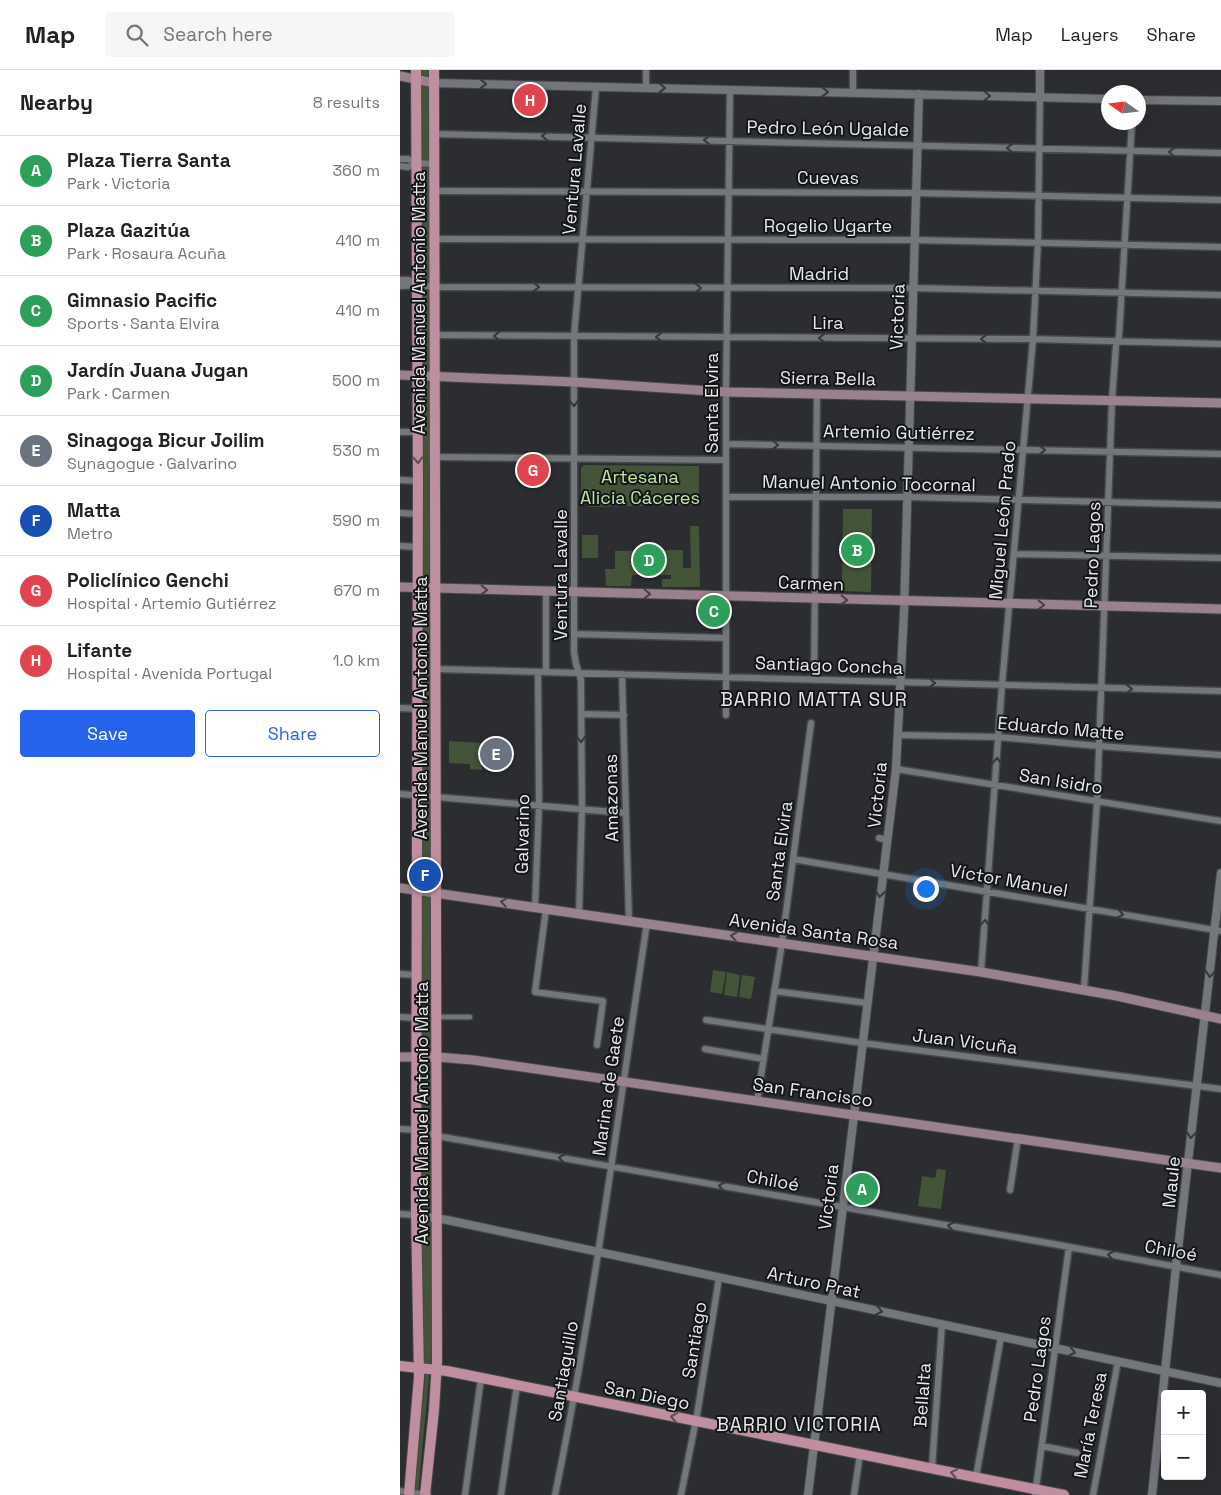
<!DOCTYPE html>
<meta charset="utf-8">
<style>
:root{--surface:#fff;--page:#f6f6f6;--text:#222;--muted:#767676;--line:#e0e0e0;--accent:#2563eb}
body{margin:0;font-family:"Space Grotesk",sans-serif;background:var(--page);color:var(--text)}
.controls{position:absolute;right:15px;bottom:15px;display:grid;overflow:hidden;border-radius:5px;box-shadow:0 5px 20px #0002}
.controls button{width:45px;height:45px;display:grid;place-items:center;padding:0;border:0;border-bottom:1px solid var(--line);background:var(--surface);color:var(--text);font:25px sans-serif}
.compass{position:absolute;left:701px;top:15px;width:45px;height:45px;border-radius:50%;background:var(--surface);box-shadow:0 5px 20px #0002;rotate:284deg}
.you{position:absolute;left:525px;top:818px;width:18px;height:18px;margin:-12px;border:4px solid #fff;border-radius:50%;background:#1a73e8;box-shadow:0 0 0 8px #1a73e833}
.badge{display:grid;place-items:center;width:32px;height:32px;border-radius:50%;background:var(--accent);color:#fff;font-size:16px;font-weight:700}
.pin{position:absolute;translate:-50% -50%;border:2px solid #fff;box-shadow:0 1px 5px #0006}
.list{margin:0;padding:0;list-style:none}
h2{display:flex;justify-content:space-between;align-items:center;height:65px;margin:0;padding:0 20px;font-size:21px}
h2 small{font-size:16px;font-weight:400;color:var(--muted)}
.list li{display:grid;grid-template-columns:32px 1fr auto;gap:15px;align-items:center;box-sizing:border-box;height:70px;padding:0 20px;border-top:1px solid var(--line)}
.list b{display:block;font-size:19px;white-space:nowrap}
.list p{margin:0;font-size:16px;white-space:nowrap;color:var(--muted)}
.list em{font-size:16px;font-style:normal;color:var(--muted)}
.actions{display:flex;gap:10px;padding:15px 20px}
.actions a{flex:1;padding:11px 0;border:1px solid var(--accent);border-radius:5px;text-align:center;font-size:18px;color:var(--accent)}
.actions .main{background:var(--accent);color:#fff}
.icon{flex:none;width:28px;height:28px;fill:none;stroke:currentColor;stroke-width:2;stroke-linecap:round;stroke-linejoin:round}
.map{position:relative;flex:none;width:821px;height:1425px;overflow:hidden}
header{display:flex;align-items:center;gap:30px;box-sizing:border-box;height:70px;padding:0 25px;background:var(--surface);border-bottom:1px solid var(--line)}
header strong{font-size:24px}
nav{display:flex;gap:28px;margin-inline-start:auto;font-size:18px}
.search{width:350px;height:45px;background:var(--page);display:flex;align-items:center;gap:12px;box-sizing:border-box;padding:0 18px;border-radius:5px;color:var(--muted);font-size:19px}
main{display:flex}
aside{flex:1;background:var(--surface)}
.map>svg:first-child{display:block}
</style>
<header>
<strong>Map</strong>
<div class="search"><svg class="icon" aria-label="search" viewBox="0 0 24 24"><circle cx="10" cy="10" r="6"/><path d="M15 15l6 6"/></svg>Search here</div>
<nav><a>Map</a><a>Layers</a><a>Share</a></nav>
</header>
<main>
<aside>
<h2>Nearby<small>8 results</small></h2>
<ul class="list">
<li><span class="badge" style="background:#2e9e5b">A</span><div><b>Plaza Tierra Santa</b><p>Park · Victoria</p></div><em>360 m</em></li>
<li><span class="badge" style="background:#2e9e5b">B</span><div><b>Plaza Gazitúa</b><p>Park · Rosaura Acuña</p></div><em>410 m</em></li>
<li><span class="badge" style="background:#2e9e5b">C</span><div><b>Gimnasio Pacific</b><p>Sports · Santa Elvira</p></div><em>410 m</em></li>
<li><span class="badge" style="background:#2e9e5b">D</span><div><b>Jardín Juana Jugan</b><p>Park · Carmen</p></div><em>500 m</em></li>
<li><span class="badge" style="background:#6b7280">E</span><div><b>Sinagoga Bicur Joilim</b><p>Synagogue · Galvarino</p></div><em>530 m</em></li>
<li><span class="badge" style="background:#1a4fb4">F</span><div><b>Matta</b><p>Metro</p></div><em>590 m</em></li>
<li><span class="badge" style="background:#e0444e">G</span><div><b>Policlínico Genchi</b><p>Hospital · Artemio Gutiérrez</p></div><em>670 m</em></li>
<li><span class="badge" style="background:#e0444e">H</span><div><b>Lifante</b><p>Hospital · Avenida Portugal</p></div><em>1.0 km</em></li>
</ul>
<div class="actions"><a class="main">Save</a><a>Share</a></div>
</aside>
<div class="map">
<svg width="821" height="1425" viewBox="0 0 821 1425">
<rect width="100%" height="100%" fill="#2b2d30"/>
<!-- green -->
<path fill="#435439" d="M 20,0 L 29,0 L 31,512 L 31,1287 L 18,1425 L 13,1425 L 25,1309 L 23,1286 L 21,1076 L 23,640 Z
M 184,395 L 299,396 L 299,435 L 188,437 L 188,428 L 181,428 L 181,398 Z
M 443,439 L 472,439 L 471,522 L 442,521 Z
M 290,456 L 299,456 L 300,517 L 262,517 L 262,509 L 271,509 L 271,505 L 232,505 L 231,516 L 206,516 L 205,499 L 215,499 L 215,481 L 283,480 L 283,498 L 291,498 Z
M 182,465 L 198,465 L 198,488 L 182,488 Z
M 49,671 L 82,673 L 82,700 L 70,699 L 70,694 L 49,693 Z
M 313,900 L 326,902 L 322,924 L 310,922 Z
M 327,902 L 340,905 L 337,927 L 324,925 Z
M 342,905 L 355,907 L 351,929 L 339,927 Z
M 537,1099 L 546,1100 L 541,1139 L 518,1136 L 522,1106 L 535,1108 Z
M 458,1101 L 472,1103 L 467,1136 L 453,1134 Z"/>
<g fill="none" stroke-linecap="round" stroke-linejoin="round">
<defs>
<path id="pedestrian" d="M 37,947 L 70,947"/>
<path id="minor" d="M 246,0 L 246,18
M 453,23 L 453,0
M 34,64 L 821,83
M 0,89 L 8,89 L 17,93 L 34,94
M 0,96 L 8,97 L 17,93
M 34,121 L 516,123 L 821,130
M 34,169 L 514,170 L 821,177
M 0,210 L 9,210 L 18,215
M 0,216 L 18,215 L 34,217 L 513,218 L 821,225
M 34,265 L 633,269 L 821,274
M 0,362 L 18,362
M 326,374 L 821,384
M 35,387 L 326,390
M 0,410 L 18,411
M 326,427 L 507,427 L 821,435
M 0,443 L 18,444
M 0,476 L 18,477
M 614,484 L 821,488
M 146,522 L 146,602
M 174,564 L 326,568
M 36,599 L 821,621
M 222,604 L 229,851
M 414,610 L 417,324
M 0,638 L 18,639
M 181,644 L 224,645
M 326,645 L 326,322 L 330,20
M 498,665 L 598,667 L 699,676 L 821,685
M 496,699 L 821,751
M 0,724 L 226,743
M 479,768 L 487,770
M 393,789 L 821,861
M 135,837 L 139,735 L 138,602
M 146,839 L 135,922 L 203,931 L 197,975
M 179,844 L 182,739 L 181,610 L 176,594 L 174,582 L 174,266 L 196,17
M 581,902 L 602,615 L 633,269 L 638,172 L 640,27
M 0,904 L 16,905
M 684,919 L 697,732 L 712,330 L 716,275 L 719,266 L 732,52
M 374,921 L 467,933
M 0,947 L 17,948
M 306,950 L 462,973 L 821,1019
M 305,979 L 364,989
M 357,1031 L 382,873 L 411,653
M 0,1059 L 17,1060 L 37,1066 L 648,1173 L 821,1205
M 610,1120 L 618,1068
M 0,1144 L 16,1145
M 642,1376 L 677,1383
M 532,1398 L 542,1254
M 576,1407 L 601,1267
M 0,1421 L 28,1425
M 65,1425 L 81,1308
M 101,1425 L 117,1315
M 155,1425 C 194,1236 218,1044 247,853
M 281,1425 L 297,1345 L 319,1208
M 454,1425 L 460,1384
M 635,1425 L 669,1177
M 693,1425 L 718,1291"/>
<path id="tertiary" d="M 640,0 L 640,27
M 34,13 L 708,29
M 738,30 L 821,31
M 16,1145 L 47,1150 L 821,1313
M 408,1425 L 496,699 L 504,542 L 519,24
M 752,1425 L 776,1197 L 821,803"/>
<path id="secondary" d="M 0,6 L 34,13
M 0,305 L 174,312 L 326,322 L 821,333
M 0,517 L 821,539
M 0,818 L 581,902 L 717,926 L 821,949
M 0,987 L 37,987 L 73,990 L 821,1098"/>
<path id="primary" d="M 0,1296 L 47,1301 L 664,1425
M 9,1425 L 19,1307 L 16,1139 L 18,411 L 16,0
M 25,1425 L 34,1340 L 37,1291 L 34,0"/>
</defs>
<!-- pedestrian casing -->
<use href="#pedestrian" stroke="#46484a" stroke-width="7"/>
<!-- minor casing -->
<use href="#minor" stroke="#46484a" stroke-width="9"/>
<!-- tertiary casing -->
<use href="#tertiary" stroke="#46484a" stroke-width="10"/>
<!-- secondary casing -->
<use href="#secondary" stroke="#46484a" stroke-width="11"/>
<!-- primary casing -->
<use href="#primary" stroke="#46484a" stroke-width="12"/>
<!-- pedestrian -->
<use href="#pedestrian" stroke="#73767a" stroke-width="4.5"/>
<!-- minor -->
<use href="#minor" stroke="#73767a" stroke-width="6"/>
<!-- tertiary -->
<use href="#tertiary" stroke="#73767a" stroke-width="8"/>
<!-- secondary -->
<use href="#secondary" stroke="#99828c" stroke-width="9"/>
<!-- primary -->
<use href="#primary" stroke="#bf8e9f" stroke-width="10"/>
</g>
<!-- one-way arrows -->
<defs><path id="oneway-chevron" d="M-2-3.5L2.5 0L-2 3.5" fill="none" stroke-width="1.6" stroke-linecap="round" stroke-linejoin="round" transform="scale(1.25)"/></defs>
<g stroke="#35373a">
<use href="#oneway-chevron" transform="translate(83 14) rotate(1)"/>
<use href="#oneway-chevron" transform="translate(262 18) rotate(1)"/>
<use href="#oneway-chevron" transform="translate(425 22) rotate(1)"/>
<use href="#oneway-chevron" transform="translate(587 26) rotate(1)"/>
<use href="#oneway-chevron" transform="translate(145 66) rotate(-179)"/>
<use href="#oneway-chevron" transform="translate(307 70) rotate(-179)"/>
<use href="#oneway-chevron" transform="translate(610 78) rotate(-179)"/>
<use href="#oneway-chevron" transform="translate(772 82) rotate(-179)"/>
<use href="#oneway-chevron" transform="translate(136 217)"/>
<use href="#oneway-chevron" transform="translate(298 218)"/>
<use href="#oneway-chevron" transform="translate(97 266) rotate(-180)"/>
<use href="#oneway-chevron" transform="translate(259 267) rotate(-180)"/>
<use href="#oneway-chevron" transform="translate(422 268) rotate(-180)"/>
<use href="#oneway-chevron" transform="translate(584 269) rotate(-180)"/>
<use href="#oneway-chevron" transform="translate(174 333) rotate(89)"/>
<use href="#oneway-chevron" transform="translate(375 375) rotate(1)"/>
<use href="#oneway-chevron" transform="translate(642 380) rotate(1)"/>
<use href="#oneway-chevron" transform="translate(532 613) rotate(2)"/>
<use href="#oneway-chevron" transform="translate(729 619) rotate(2)"/>
<use href="#oneway-chevron" transform="translate(181 669) rotate(89)"/>
<use href="#oneway-chevron" transform="translate(597 691) rotate(-87)"/>
<use href="#oneway-chevron" transform="translate(480 824) rotate(97)"/>
<use href="#oneway-chevron" transform="translate(720 844) rotate(10)"/>
<use href="#oneway-chevron" transform="translate(585 853) rotate(-85)"/>
<use href="#oneway-chevron" transform="translate(810 904) rotate(97)"/>
<use href="#oneway-chevron" transform="translate(791 1065) rotate(96)"/>
<use href="#oneway-chevron" transform="translate(162 1088) rotate(-170)"/>
<use href="#oneway-chevron" transform="translate(322 1116) rotate(-170)"/>
<use href="#oneway-chevron" transform="translate(551 1156) rotate(-170)"/>
<use href="#oneway-chevron" transform="translate(711 1185) rotate(-170)"/>
<use href="#oneway-chevron" transform="translate(479 1241) rotate(12)"/>
<use href="#oneway-chevron" transform="translate(672 1282) rotate(12)"/>
</g>
<g stroke="#614b54">
<use href="#oneway-chevron" transform="translate(18 390) rotate(89)"/>
<use href="#oneway-chevron" transform="translate(274 1347) rotate(-169)"/>
<use href="#oneway-chevron" transform="translate(554 1403) rotate(-169)"/>
</g>
<g stroke="#494146">
<use href="#oneway-chevron" transform="translate(84 520) rotate(2)"/>
<use href="#oneway-chevron" transform="translate(247 524) rotate(2)"/>
<use href="#oneway-chevron" transform="translate(444 530) rotate(2)"/>
<use href="#oneway-chevron" transform="translate(641 535) rotate(1)"/>
<use href="#oneway-chevron" transform="translate(104 832) rotate(-172)"/>
<use href="#oneway-chevron" transform="translate(334 866) rotate(-172)"/>
</g>
<g text-anchor="middle" dominant-baseline="central" stroke-width="4" stroke-linejoin="round" paint-order="stroke">
<!-- street labels -->
<g font-size="18" fill="#e7e8ea" stroke="#141517">
<text transform="translate(428 58) rotate(1)">Pedro León Ugalde</text>
<text transform="translate(174 99) rotate(-85)">Ventura Lavalle</text>
<text x="428" y="107">Cuevas</text>
<text x="428" y="155">Rogelio Ugarte</text>
<text x="419" y="203">Madrid</text>
<text transform="translate(18 233) rotate(-90)">Avenida Manuel Antonio Matta</text>
<text transform="translate(497 247) rotate(-88)">Victoria</text>
<text x="428" y="252">Lira</text>
<text transform="translate(428 308) rotate(1)">Sierra Bella</text>
<text transform="translate(311 333) rotate(-90)">Santa Elvira</text>
<text transform="translate(499 362) rotate(1)">Artemio Gutiérrez</text>
<text transform="translate(469 413) rotate(1)">Manuel Antonio Tocornal</text>
<text transform="translate(602 450) rotate(-85)">Miguel León Prado</text>
<text transform="translate(692 485) rotate(-88)">Pedro Lagos</text>
<text transform="translate(160 505) rotate(-90)">Ventura Lavalle</text>
<text transform="translate(411 513) rotate(2)">Carmen</text>
<text transform="translate(429 595) rotate(2)">Santiago Concha</text>
<text transform="translate(20 638) rotate(-90)">Avenida Manuel Antonio Matta</text>
<text transform="translate(661 658) rotate(5)">Eduardo Matte</text>
<text transform="translate(661 711) rotate(9)">San Isidro</text>
<text transform="translate(477 725) rotate(-84)">Victoria</text>
<text transform="translate(211 728) rotate(-91)">Amazonas</text>
<text transform="translate(122 764) rotate(-89)">Galvarino</text>
<text transform="translate(379 781) rotate(-82)">Santa Elvira</text>
<text transform="translate(609 810) rotate(10)">Víctor Manuel</text>
<text transform="translate(414 861) rotate(8)">Avenida Santa Rosa</text>
<text transform="translate(565 971) rotate(7)">Juan Vicuña</text>
<text transform="translate(208 1016) rotate(-82)">Marina de Gaete</text>
<text transform="translate(413 1022) rotate(8)">San Francisco</text>
<text transform="translate(21 1043) rotate(-90)">Avenida Manuel Antonio Matta</text>
<text transform="translate(373 1110) rotate(10)">Chiloé</text>
<text transform="translate(771 1112) rotate(-84)">Maule</text>
<text transform="translate(428 1127) rotate(-83)">Victoria</text>
<text transform="translate(771 1180) rotate(10)">Chiloé</text>
<text transform="translate(414 1212) rotate(12)">Arturo Prat</text>
<text transform="translate(294 1270) rotate(-81)">Santiago</text>
<text transform="translate(637 1299) rotate(-82)">Pedro Lagos</text>
<text transform="translate(163 1301) rotate(-80)">Santiaguillo</text>
<text transform="translate(247 1325) rotate(11)">San Diego</text>
<text transform="translate(522 1325) rotate(-86)">Bellalta</text>
<text transform="translate(690 1355) rotate(-79)">María Teresa</text>
</g>
<!-- park labels -->
<g font-size="18" fill="#bfe4a9" stroke="#141517">
<text x="240" y="406">Artesana<tspan x="240" dy="21">Alicia Cáceres</tspan></text>
</g>
<!-- neighbourhood labels -->
<g font-size="19" letter-spacing="1" fill="#e7e8ea" stroke="#141517">
<text x="414" y="629">BARRIO MATTA SUR</text>
<text x="399" y="1354">BARRIO VICTORIA</text>
</g>
</g>
</svg>
<div class="controls">
<button>+</button>
<button>−</button>
</div>
<svg class="compass" viewBox="-18 -18 36 36"><path d="M0-13l5 13h-10z" fill="#e53935"/><path d="M0 13l5-13h-10z" fill="#767676"/></svg>
<div class="you"></div>
<div class="pin badge" style="left:462px;top:1119px;background:#2e9e5b">A</div>
<div class="pin badge" style="left:457px;top:480px;background:#2e9e5b">B</div>
<div class="pin badge" style="left:314px;top:541px;background:#2e9e5b">C</div>
<div class="pin badge" style="left:249px;top:490px;background:#2e9e5b">D</div>
<div class="pin badge" style="left:96px;top:684px;background:#6b7280">E</div>
<div class="pin badge" style="left:25px;top:805px;background:#1a4fb4">F</div>
<div class="pin badge" style="left:133px;top:400px;background:#e0444e">G</div>
<div class="pin badge" style="left:130px;top:30px;background:#e0444e">H</div>
</div>
</main>
